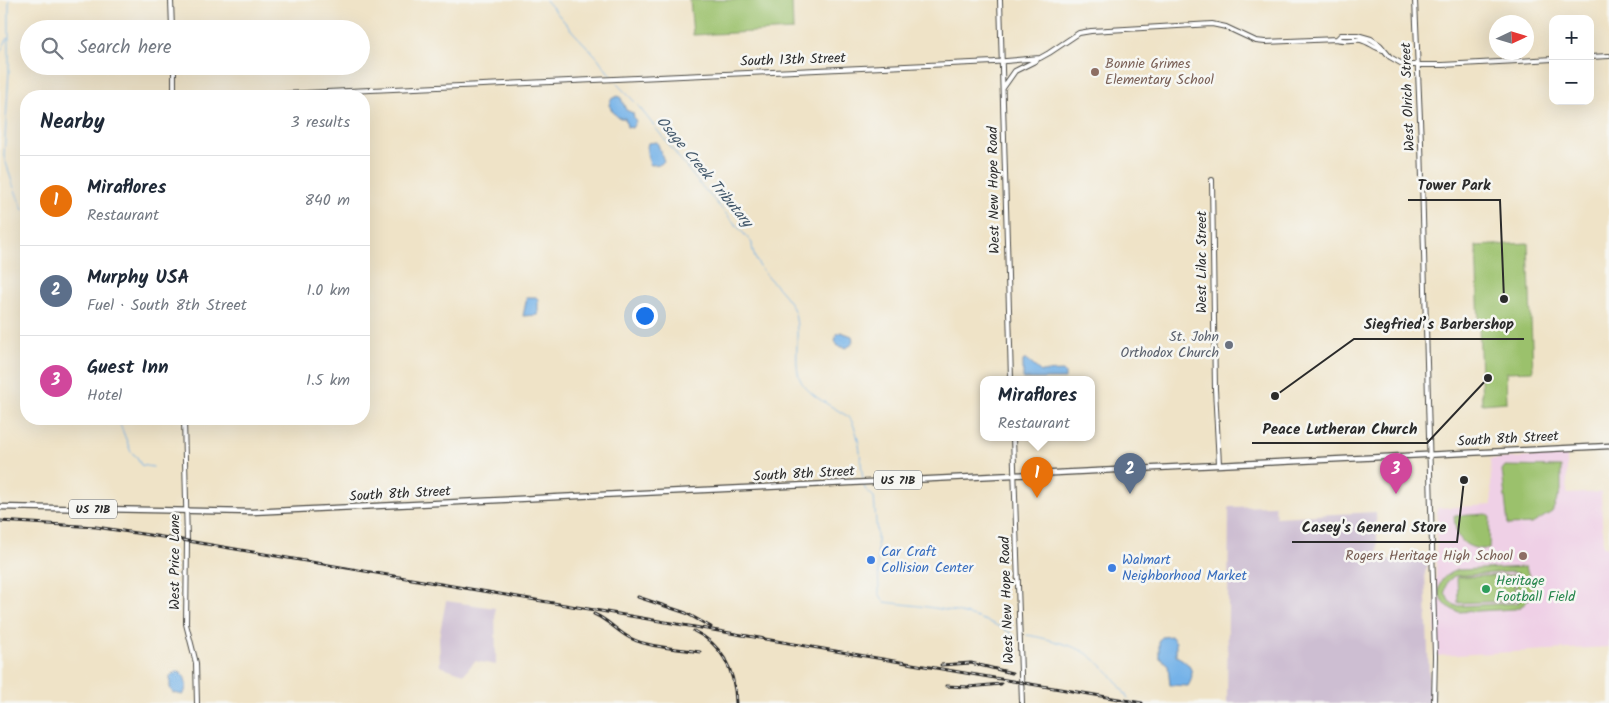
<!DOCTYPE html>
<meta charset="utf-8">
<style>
:root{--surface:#fff;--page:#f2f2f3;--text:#1f2937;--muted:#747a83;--line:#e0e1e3;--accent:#1f6fb2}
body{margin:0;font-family:Kalam,sans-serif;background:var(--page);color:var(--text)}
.controls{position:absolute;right:15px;top:15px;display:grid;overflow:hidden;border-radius:10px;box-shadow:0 5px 20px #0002}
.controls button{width:45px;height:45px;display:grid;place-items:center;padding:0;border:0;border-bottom:1px solid var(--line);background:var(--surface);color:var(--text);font:25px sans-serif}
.compass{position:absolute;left:1489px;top:15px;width:45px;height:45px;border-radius:50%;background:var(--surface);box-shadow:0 5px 20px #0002;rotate:86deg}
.you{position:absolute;left:644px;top:315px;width:18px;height:18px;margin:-12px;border:4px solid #fff;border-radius:50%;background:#1a73e8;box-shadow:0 0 0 8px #1a73e833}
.badge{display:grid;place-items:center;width:32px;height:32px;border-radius:50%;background:var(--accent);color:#fff;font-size:16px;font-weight:700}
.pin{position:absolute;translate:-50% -41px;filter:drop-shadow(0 1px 2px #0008)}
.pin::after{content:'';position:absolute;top:26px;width:18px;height:15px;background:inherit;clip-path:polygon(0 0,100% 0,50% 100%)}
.popup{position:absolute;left:980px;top:376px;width:115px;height:65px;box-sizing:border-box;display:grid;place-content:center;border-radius:10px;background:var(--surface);filter:drop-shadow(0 1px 4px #0005);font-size:16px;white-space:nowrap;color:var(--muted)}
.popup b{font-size:19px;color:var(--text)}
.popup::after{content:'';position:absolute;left:50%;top:100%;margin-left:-10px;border:10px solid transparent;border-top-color:var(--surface)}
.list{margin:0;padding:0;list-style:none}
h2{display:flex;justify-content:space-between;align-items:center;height:65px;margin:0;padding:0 20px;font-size:21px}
h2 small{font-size:16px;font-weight:400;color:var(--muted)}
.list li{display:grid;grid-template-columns:32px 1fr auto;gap:15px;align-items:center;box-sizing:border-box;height:90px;padding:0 20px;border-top:1px solid var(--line)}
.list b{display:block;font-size:19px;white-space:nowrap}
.list p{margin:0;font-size:16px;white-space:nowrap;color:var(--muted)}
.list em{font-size:16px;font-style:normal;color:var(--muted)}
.icon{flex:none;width:28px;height:28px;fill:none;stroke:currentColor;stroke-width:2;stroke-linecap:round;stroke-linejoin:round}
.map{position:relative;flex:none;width:1609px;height:703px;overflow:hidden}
.search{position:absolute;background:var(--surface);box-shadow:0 5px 20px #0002;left:20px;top:20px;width:350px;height:55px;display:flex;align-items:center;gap:12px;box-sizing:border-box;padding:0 18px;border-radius:28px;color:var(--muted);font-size:19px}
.panel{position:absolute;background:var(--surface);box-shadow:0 5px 20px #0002;left:20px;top:90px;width:350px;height:335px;border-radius:20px}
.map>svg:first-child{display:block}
</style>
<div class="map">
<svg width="1609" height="703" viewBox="0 0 1609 703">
<rect width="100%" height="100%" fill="#f6f6f2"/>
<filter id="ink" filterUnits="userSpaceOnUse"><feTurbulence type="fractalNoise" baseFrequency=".02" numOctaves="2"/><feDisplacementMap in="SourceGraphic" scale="10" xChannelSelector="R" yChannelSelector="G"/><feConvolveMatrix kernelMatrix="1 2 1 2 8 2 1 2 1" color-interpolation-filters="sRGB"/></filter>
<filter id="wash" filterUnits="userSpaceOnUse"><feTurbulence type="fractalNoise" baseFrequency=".0096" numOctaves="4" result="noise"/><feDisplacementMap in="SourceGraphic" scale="20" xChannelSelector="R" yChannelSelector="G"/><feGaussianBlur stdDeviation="1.12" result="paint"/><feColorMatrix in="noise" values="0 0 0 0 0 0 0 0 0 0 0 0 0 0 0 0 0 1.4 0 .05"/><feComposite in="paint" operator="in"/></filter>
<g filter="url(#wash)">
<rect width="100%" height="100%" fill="#efe3c7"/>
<!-- built -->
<path fill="#efd0e6" d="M 1567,455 L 1567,494 L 1601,492 L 1603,547 L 1609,547 L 1609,647 L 1435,656 L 1437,508 L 1492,505 L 1490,459 Z"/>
<!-- industrial -->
<path fill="#cdbed2" d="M 1275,506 L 1276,517 L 1376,512 L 1378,559 L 1430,561 L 1425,572 L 1430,703 L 1227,703 L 1229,507 Z
M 446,601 L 495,608 L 496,665 L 475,661 L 464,674 L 440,666 L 439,637 Z"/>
<!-- green -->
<path fill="#9bc16c" stroke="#63764c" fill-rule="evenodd" d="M 690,0 L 792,0 L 793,30 L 693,35 Z
M 1528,243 L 1533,371 L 1506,372 L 1507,402 L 1482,404 L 1476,246 Z
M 1505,466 L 1561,467 L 1561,491 L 1552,512 L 1532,524 L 1508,525 L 1502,470 Z
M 1487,514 L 1490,516 L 1489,549 C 1466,550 1455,540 1454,516 Z
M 1526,567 C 1527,573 1530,576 1532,581 C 1536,594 1527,605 1515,609 L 1459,612 C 1434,605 1431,577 1458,570 ZM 1512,572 L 1519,574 L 1516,575 L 1517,601 L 1520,601 L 1518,603 L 1456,606 L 1449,601 L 1445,592 L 1447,582 L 1454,576 Z
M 1514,575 L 1515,601 L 1458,603 L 1457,577 Z"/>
<!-- water -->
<path fill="#75b2e8" stroke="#506e8a" d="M 618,96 L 621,98 L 626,110 L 633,113 L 634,118 L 636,121 L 632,128 L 627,127 L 625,118 C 617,120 613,112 609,105 L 611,99 Z
M 657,142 L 664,161 L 661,164 L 651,165 C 647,160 646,149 648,143 Z
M 527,297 L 536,297 L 538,299 L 538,315 L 523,316 Z
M 841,332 L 852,336 C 854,342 852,345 846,348 L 838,346 L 835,341 L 837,334 Z
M 1024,360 L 1027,360 L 1041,372 L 1063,371 L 1065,373 L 1065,379 L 1023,379 L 1023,361 Z
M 1171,636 L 1176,642 L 1176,656 C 1189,662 1197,672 1188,686 L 1170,685 L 1168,665 L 1159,657 L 1159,640 L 1162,637 Z
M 180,672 C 187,677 188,688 183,695 L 173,693 L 170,688 L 170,676 L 174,673 Z"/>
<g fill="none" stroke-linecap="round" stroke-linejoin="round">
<!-- stream -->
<path stroke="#75b2e8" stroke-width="1" d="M 9,0 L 9,71 L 4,156 L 13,185 L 23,210
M 546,0 L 574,33 L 597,57 L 611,76
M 0,52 L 8,38
M 617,84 L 636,103 L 698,182 L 752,243 C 752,269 780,285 792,306 C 802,323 793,359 799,377 C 805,393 826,403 839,411 C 843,414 849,416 851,420 C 861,437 860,461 863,479
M 118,419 L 131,452 L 137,457 L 141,465 L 153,467
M 864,484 L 865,489 L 874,497 L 877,535 L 879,593 L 884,602 C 928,607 976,610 1014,635
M 1027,635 C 1041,637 1076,646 1086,653 C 1102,664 1119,682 1128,699
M 1130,702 L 1130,703"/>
</g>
</g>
<g filter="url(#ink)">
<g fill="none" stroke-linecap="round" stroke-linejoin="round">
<defs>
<path id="secondary" d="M 171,0 L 172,29
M 1000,0 L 1011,379
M 1415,0 L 1421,143 L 1435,656 L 1434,703
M 1337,39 L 1341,35 L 1357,35 L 1371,39 L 1380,45 L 1390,57 L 1404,65 L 1442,65 L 1553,59
M 1590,57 L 1609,56
M 174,66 L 174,96
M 1003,88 L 1015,71 L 1037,60
M 238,96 L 994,62 L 1040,58 L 1049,53 L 1079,33 L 1091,31 L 1212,24 L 1226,27 L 1256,41 L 1265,42 L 1337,39 C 1344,42 1353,39 1361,40 C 1369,42 1375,48 1383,50
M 1212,180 L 1215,389 L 1219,464
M 184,419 L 187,541 L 186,624 L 196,663 L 197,703
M 1013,437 L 1022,703"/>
<path id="primary" d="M 0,507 L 252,512 L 1609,446"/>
</defs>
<!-- secondary casing -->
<use href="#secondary" stroke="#484742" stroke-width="6"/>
<!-- primary casing -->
<use href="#primary" stroke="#484742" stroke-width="7"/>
<!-- secondary -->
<use href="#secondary" stroke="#fff" stroke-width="4"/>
<!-- primary -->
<use href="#primary" stroke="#fff" stroke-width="4.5"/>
<defs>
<path id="rail" d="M 0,521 L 96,527 L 182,540 L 1142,703
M 638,597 L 686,613 L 711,627
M 594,614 C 608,620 617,631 630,638 C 650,648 677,648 700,652
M 694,631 C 723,645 735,672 736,703
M 941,665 L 971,663 L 1012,673
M 946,686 L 969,687 L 1001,684"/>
</defs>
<!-- rail casing -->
<use href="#rail" stroke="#2b2b2b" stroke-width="3"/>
<!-- rail -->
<use href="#rail" stroke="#f6f6f2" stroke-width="1" stroke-dasharray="4" stroke-linecap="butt"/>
</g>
</g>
<!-- markers -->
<g fill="#8d6e63" stroke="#f6f6f2" stroke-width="2">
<circle cx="1095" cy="72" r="5"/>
<circle cx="1523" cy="556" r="5"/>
</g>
<circle fill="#6b7280" stroke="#f6f6f2" stroke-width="2" cx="1229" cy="345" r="5"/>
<g fill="#3f7fe0" stroke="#f6f6f2" stroke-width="2">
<circle cx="871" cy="560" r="5"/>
<circle cx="1112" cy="568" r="5"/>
</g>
<circle fill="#2e9e5b" stroke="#f6f6f2" stroke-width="2" cx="1486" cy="589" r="5"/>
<g text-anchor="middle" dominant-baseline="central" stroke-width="5" stroke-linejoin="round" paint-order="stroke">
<!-- shield labels -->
<g fill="#f6f6f2" stroke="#686867" stroke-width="1">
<rect x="874" y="470.5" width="48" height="19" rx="4"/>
<rect x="69" y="499.5" width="48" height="19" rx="4"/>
</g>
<g font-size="12" font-weight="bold" fill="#2b2b2b">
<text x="898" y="480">US 71B</text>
<text x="93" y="509">US 71B</text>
</g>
<!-- street labels -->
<g font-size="14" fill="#2b2b2b" stroke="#f6f6f2">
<text transform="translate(793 60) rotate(-2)">South 13th Street</text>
<text transform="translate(1408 97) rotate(-92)">West Olrich Street</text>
<text transform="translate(994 190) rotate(-91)">West New Hope Road</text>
<text transform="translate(1202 262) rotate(-90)">West Lilac Street</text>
<text transform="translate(1508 439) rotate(-3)">South 8th Street</text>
<text transform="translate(804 474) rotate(-3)">South 8th Street</text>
<text transform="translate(400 494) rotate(-3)">South 8th Street</text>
<text transform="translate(175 562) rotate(-90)">West Price Lane</text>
<text transform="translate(1007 600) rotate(-92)">West New Hope Road</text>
</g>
<!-- education labels -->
<g font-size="14" fill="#785e54" stroke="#f6f6f2" text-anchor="start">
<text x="1105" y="64">Bonnie Grimes<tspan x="1105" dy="16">Elementary School</tspan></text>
<text x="1513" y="556" text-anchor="end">Rogers Heritage High School</text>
</g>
<!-- worship labels -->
<g font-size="14" fill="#5b616d" stroke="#f6f6f2" text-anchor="end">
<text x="1219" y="337">St. John<tspan x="1219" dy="16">Orthodox Church</tspan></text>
</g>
<!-- shop labels -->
<g font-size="14" fill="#366cbe" stroke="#f6f6f2" text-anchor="start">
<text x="881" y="552">Car Craft<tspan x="881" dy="16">Collision Center</tspan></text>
<text x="1122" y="560">Walmart<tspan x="1122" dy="16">Neighborhood Market</tspan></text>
</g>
<!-- leisure labels -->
<g font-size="14" fill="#27864d" stroke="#f6f6f2" text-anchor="start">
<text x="1496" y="581">Heritage<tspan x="1496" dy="16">Football Field</tspan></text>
</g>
<!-- water labels -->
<g font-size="15" font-style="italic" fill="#455a6d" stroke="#f6f6f2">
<text transform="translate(704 172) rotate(50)">Osage Creek Tributary</text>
</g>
</g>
<!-- callouts -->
<path fill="none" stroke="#2b2b2b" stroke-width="2" d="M1504 299L1500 200H1408M1275 396L1354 339H1524M1488 378L1427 443H1252M1464 480L1457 542H1292"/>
<g fill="#2b2b2b" stroke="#f6f6f2" stroke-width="2">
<circle cx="1504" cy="299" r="5"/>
<circle cx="1275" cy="396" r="5"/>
<circle cx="1488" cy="378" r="5"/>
<circle cx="1464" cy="480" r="5"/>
</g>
<g font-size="15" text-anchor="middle" font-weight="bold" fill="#2b2b2b" stroke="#f6f6f2" stroke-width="5" stroke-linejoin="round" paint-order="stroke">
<text x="1454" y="190">Tower Park</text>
<text x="1439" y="329">Siegfried’s Barbershop</text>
<text x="1340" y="434">Peace Lutheran Church</text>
<text x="1374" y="532">Casey's General Store</text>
</g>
</svg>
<div class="controls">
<button>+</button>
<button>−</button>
</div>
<svg class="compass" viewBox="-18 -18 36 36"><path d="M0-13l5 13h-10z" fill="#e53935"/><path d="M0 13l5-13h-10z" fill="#747a83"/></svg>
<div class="you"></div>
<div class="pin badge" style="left:1037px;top:498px;background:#e8710a">1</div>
<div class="popup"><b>Miraflores</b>Restaurant</div>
<div class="pin badge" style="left:1130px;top:494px;background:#5c6f8a">2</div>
<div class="pin badge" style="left:1396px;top:494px;background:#d1479c">3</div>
<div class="search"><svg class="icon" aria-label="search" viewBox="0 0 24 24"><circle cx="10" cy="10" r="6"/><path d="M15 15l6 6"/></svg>Search here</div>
<section class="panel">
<h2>Nearby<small>3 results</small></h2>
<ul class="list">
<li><span class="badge" style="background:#e8710a">1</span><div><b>Miraflores</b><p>Restaurant</p></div><em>840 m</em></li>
<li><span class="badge" style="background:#5c6f8a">2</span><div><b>Murphy USA</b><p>Fuel · South 8th Street</p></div><em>1.0 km</em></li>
<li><span class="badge" style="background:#d1479c">3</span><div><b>Guest Inn</b><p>Hotel</p></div><em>1.5 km</em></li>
</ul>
</section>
</div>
